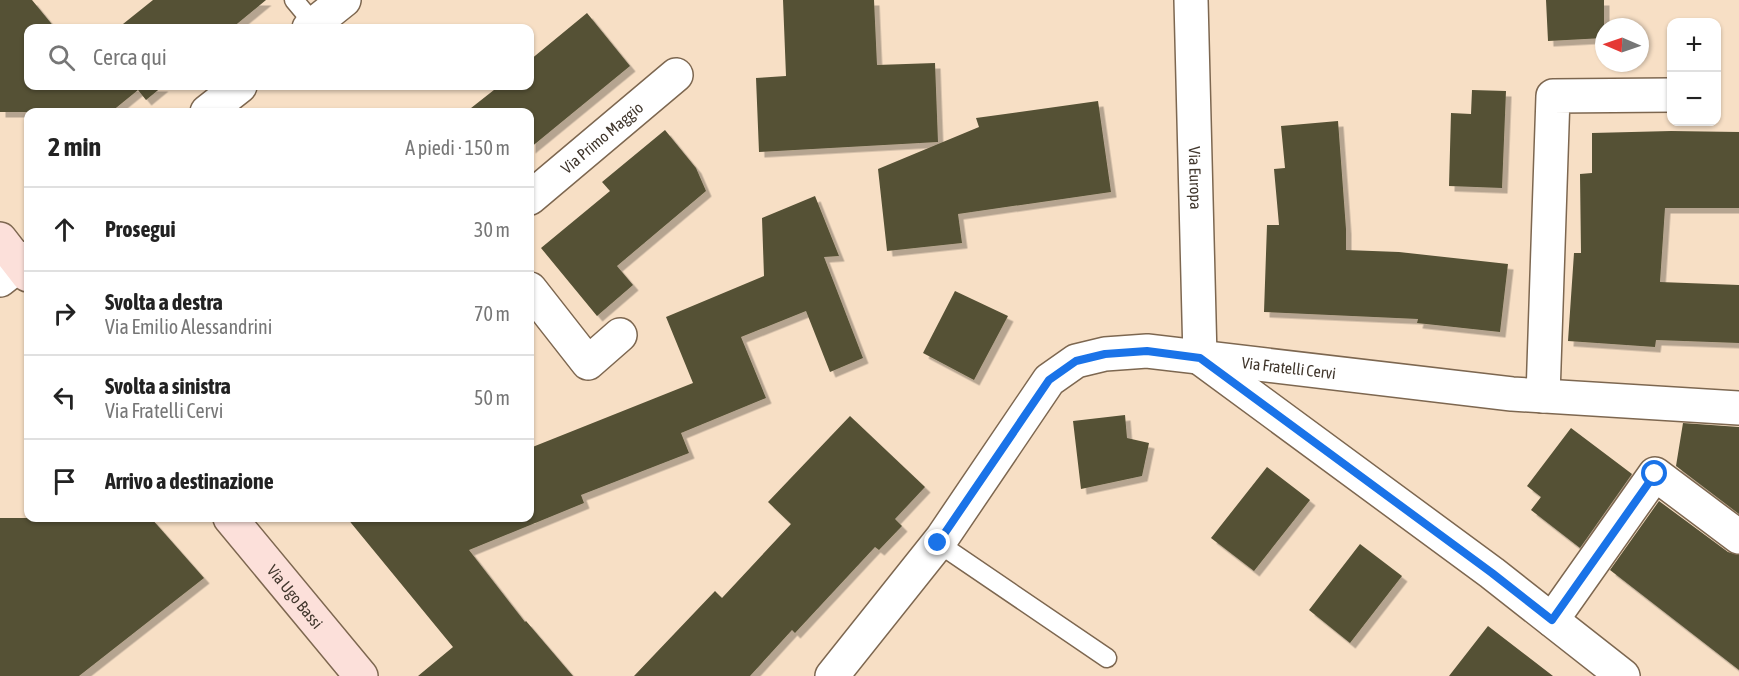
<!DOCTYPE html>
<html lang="it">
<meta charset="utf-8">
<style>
:root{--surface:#fff;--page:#f2f2f2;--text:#222;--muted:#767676;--line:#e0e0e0}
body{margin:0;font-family:"Asap Condensed",sans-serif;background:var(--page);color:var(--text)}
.controls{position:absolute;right:18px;top:18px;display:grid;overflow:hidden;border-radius:12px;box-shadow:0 2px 4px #0004}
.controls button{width:54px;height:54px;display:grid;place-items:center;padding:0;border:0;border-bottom:2px solid var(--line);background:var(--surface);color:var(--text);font:30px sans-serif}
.compass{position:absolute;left:1595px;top:18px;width:54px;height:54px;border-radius:50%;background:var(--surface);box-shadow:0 2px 4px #0004;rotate:272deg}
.stop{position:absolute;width:18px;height:18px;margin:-14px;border:4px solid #1a73e8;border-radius:50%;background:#fff}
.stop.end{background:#1a73e8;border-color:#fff;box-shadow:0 2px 6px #0008}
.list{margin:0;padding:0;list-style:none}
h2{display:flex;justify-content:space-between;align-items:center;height:78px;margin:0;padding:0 24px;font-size:26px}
h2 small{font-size:20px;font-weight:400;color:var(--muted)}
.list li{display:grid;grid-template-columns:39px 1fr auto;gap:18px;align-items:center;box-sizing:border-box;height:84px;padding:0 24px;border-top:2px solid var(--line)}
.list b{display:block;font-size:22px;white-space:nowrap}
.list p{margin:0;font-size:20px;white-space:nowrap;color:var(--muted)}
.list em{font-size:20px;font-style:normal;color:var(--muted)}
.icon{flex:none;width:33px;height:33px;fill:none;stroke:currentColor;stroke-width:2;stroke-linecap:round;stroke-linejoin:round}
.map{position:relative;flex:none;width:1739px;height:676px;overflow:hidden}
.search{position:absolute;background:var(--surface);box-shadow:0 2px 4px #0004;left:24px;top:24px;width:510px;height:66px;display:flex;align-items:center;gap:15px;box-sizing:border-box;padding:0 21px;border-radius:12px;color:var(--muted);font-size:22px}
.panel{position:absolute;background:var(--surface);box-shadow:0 2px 4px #0004;left:24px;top:108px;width:510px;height:414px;border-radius:12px}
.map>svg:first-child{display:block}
</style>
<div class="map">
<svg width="1739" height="676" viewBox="0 0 1739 676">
<defs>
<filter id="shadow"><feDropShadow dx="5.5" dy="5.5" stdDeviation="0" flood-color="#0004"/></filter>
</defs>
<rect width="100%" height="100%" fill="#f7dfc5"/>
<!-- building -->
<path fill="#555135" filter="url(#shadow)" d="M 0,0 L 32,0 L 55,28 L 28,28 L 28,86 L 163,86 L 146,100 L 138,90 L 111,112 L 0,112 Z
M 153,0 L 266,0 L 232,28 L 118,28 Z
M 783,0 L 874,0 L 877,65 L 935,63 L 938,142 L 759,152 L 756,78 L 786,76 Z
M 1546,0 L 1604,0 L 1604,38 L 1548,41 Z
M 587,13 L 630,66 L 530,148 L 530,112 L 466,112 L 499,86 L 530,86 L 530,60 Z
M 1472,90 L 1506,91 L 1502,188 L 1449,186 L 1451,113 L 1471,114 Z
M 1098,101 L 1111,192 L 958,214 L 962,243 L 887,251 L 878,169 L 979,127 L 976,118 Z
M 1338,121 L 1346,229 L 1346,250 L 1399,252 L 1508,264 L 1500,332 L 1417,323 L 1418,319 L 1264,312 L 1267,225 L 1279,225 L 1274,169 L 1285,168 L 1281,126 Z
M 665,130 L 696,168 L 706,191 L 617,266 L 633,285 L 597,316 L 541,248 L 610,191 L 602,182 Z
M 1671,131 L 1739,132 L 1739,208 L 1665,208 L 1660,282 L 1739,285 L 1739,343 L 1656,340 L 1655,347 L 1568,341 L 1574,253 L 1581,253 L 1580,174 L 1592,173 L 1592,133 Z
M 815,196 L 839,256 L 824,257 L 863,358 L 830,372 L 806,311 L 741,337 L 766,398 L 681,433 L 689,453 L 581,495 L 584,503 L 469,550 L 525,622 L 526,621 L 573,676 L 418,676 L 453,647 L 347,518 L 530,518 L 530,448 L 693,383 L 666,317 L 764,276 L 762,218 Z
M 955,291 L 1008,316 L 974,380 L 923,353 Z
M 1125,415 L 1127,438 L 1149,443 L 1142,476 L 1081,489 L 1073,421 Z
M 850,416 L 925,487 L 895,519 L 902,526 L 879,550 L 875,547 L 795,633 L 792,630 L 750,676 L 634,676 L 715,591 L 722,598 L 791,524 L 768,502 Z
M 1683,423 L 1739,427 L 1739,514 L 1676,466 Z
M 1571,428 L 1632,474 L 1580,548 L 1531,510 L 1541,497 L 1527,486 Z
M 1267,467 L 1310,500 L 1254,571 L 1211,538 Z
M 1659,501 L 1728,552 L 1739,555 L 1739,670 L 1610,570 Z
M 0,518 L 151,518 L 204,578 L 79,676 L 0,676 Z
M 1360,544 L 1402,576 L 1350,643 L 1309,610 Z
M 1488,626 L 1553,676 L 1449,676 Z"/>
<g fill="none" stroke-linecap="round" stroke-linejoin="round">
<defs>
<path id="lane" d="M 294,0 L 314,24
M 938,543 L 1107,658"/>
<g id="street">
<path id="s1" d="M 1191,0 L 1200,358 L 1492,573 L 1623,676"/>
<path d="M 309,28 L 344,0"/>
<path d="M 207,112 L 240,86"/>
<path id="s2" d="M 530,198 L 676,75"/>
<path d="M 0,280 L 28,258"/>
<path d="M 530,289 L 588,363 L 620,335"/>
<path d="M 1543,396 L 1553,96 L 1672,95"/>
<path d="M 1552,620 L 1655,474 L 1739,537"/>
<path id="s3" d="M 832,676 L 942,538 L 1049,380 L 1076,361 L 1105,354 L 1147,351 L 1512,394 L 1739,408"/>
</g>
<g id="secondary">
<path d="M 0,239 L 28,275"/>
<path id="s4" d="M 230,518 L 361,676"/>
</g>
</defs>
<!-- lane casing -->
<use href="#lane" stroke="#7d6750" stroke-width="21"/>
<!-- street casing -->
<use href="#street" stroke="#7d6750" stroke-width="36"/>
<!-- secondary casing -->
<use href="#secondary" stroke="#7d6750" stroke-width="36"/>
<!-- lane -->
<use href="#lane" stroke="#fff" stroke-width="18"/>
<!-- street -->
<use href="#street" stroke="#fff" stroke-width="33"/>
<!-- secondary -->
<use href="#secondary" stroke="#fce0da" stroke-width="33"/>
</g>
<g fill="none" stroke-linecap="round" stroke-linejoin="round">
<!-- route -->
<path stroke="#1a73e8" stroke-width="8" d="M 938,543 L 1049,380 L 1076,361 L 1105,354 L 1147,351 L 1200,358 L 1492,573 L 1552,620 L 1655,474"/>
</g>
<g text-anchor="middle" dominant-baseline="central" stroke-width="6" stroke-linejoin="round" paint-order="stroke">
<!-- street labels -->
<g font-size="16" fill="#40362c" stroke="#fdeede">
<text stroke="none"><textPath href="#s2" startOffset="94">Via Primo Maggio</textPath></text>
<text stroke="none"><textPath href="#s1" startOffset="178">Via Europa</textPath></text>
<text stroke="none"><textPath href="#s3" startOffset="615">Via Fratelli Cervi</textPath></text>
<text stroke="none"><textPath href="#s4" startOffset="102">Via Ugo Bassi</textPath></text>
</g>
</g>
</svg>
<div class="controls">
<button>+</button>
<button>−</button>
</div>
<svg class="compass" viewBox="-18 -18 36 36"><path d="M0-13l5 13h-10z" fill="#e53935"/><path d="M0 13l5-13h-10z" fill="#767676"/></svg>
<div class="stop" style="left:1655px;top:474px"></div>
<div class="stop end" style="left:938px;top:543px"></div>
<div class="search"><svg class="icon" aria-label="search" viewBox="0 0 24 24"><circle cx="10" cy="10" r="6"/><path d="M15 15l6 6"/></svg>Cerca qui</div>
<section class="panel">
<h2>2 min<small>A piedi · 150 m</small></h2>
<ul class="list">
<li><svg class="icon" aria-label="ahead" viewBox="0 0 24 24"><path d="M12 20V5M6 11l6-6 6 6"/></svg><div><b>Prosegui</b></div><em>30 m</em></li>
<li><svg class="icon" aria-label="right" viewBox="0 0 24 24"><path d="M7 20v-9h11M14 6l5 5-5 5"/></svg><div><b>Svolta a destra</b><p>Via Emilio Alessandrini</p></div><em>70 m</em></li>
<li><svg class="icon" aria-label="left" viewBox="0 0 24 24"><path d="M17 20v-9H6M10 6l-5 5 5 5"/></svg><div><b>Svolta a sinistra</b><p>Via Fratelli Cervi</p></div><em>50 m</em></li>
<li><svg class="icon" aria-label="arrive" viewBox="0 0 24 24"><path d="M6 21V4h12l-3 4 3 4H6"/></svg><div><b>Arrivo a destinazione</b></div></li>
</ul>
</section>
</div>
